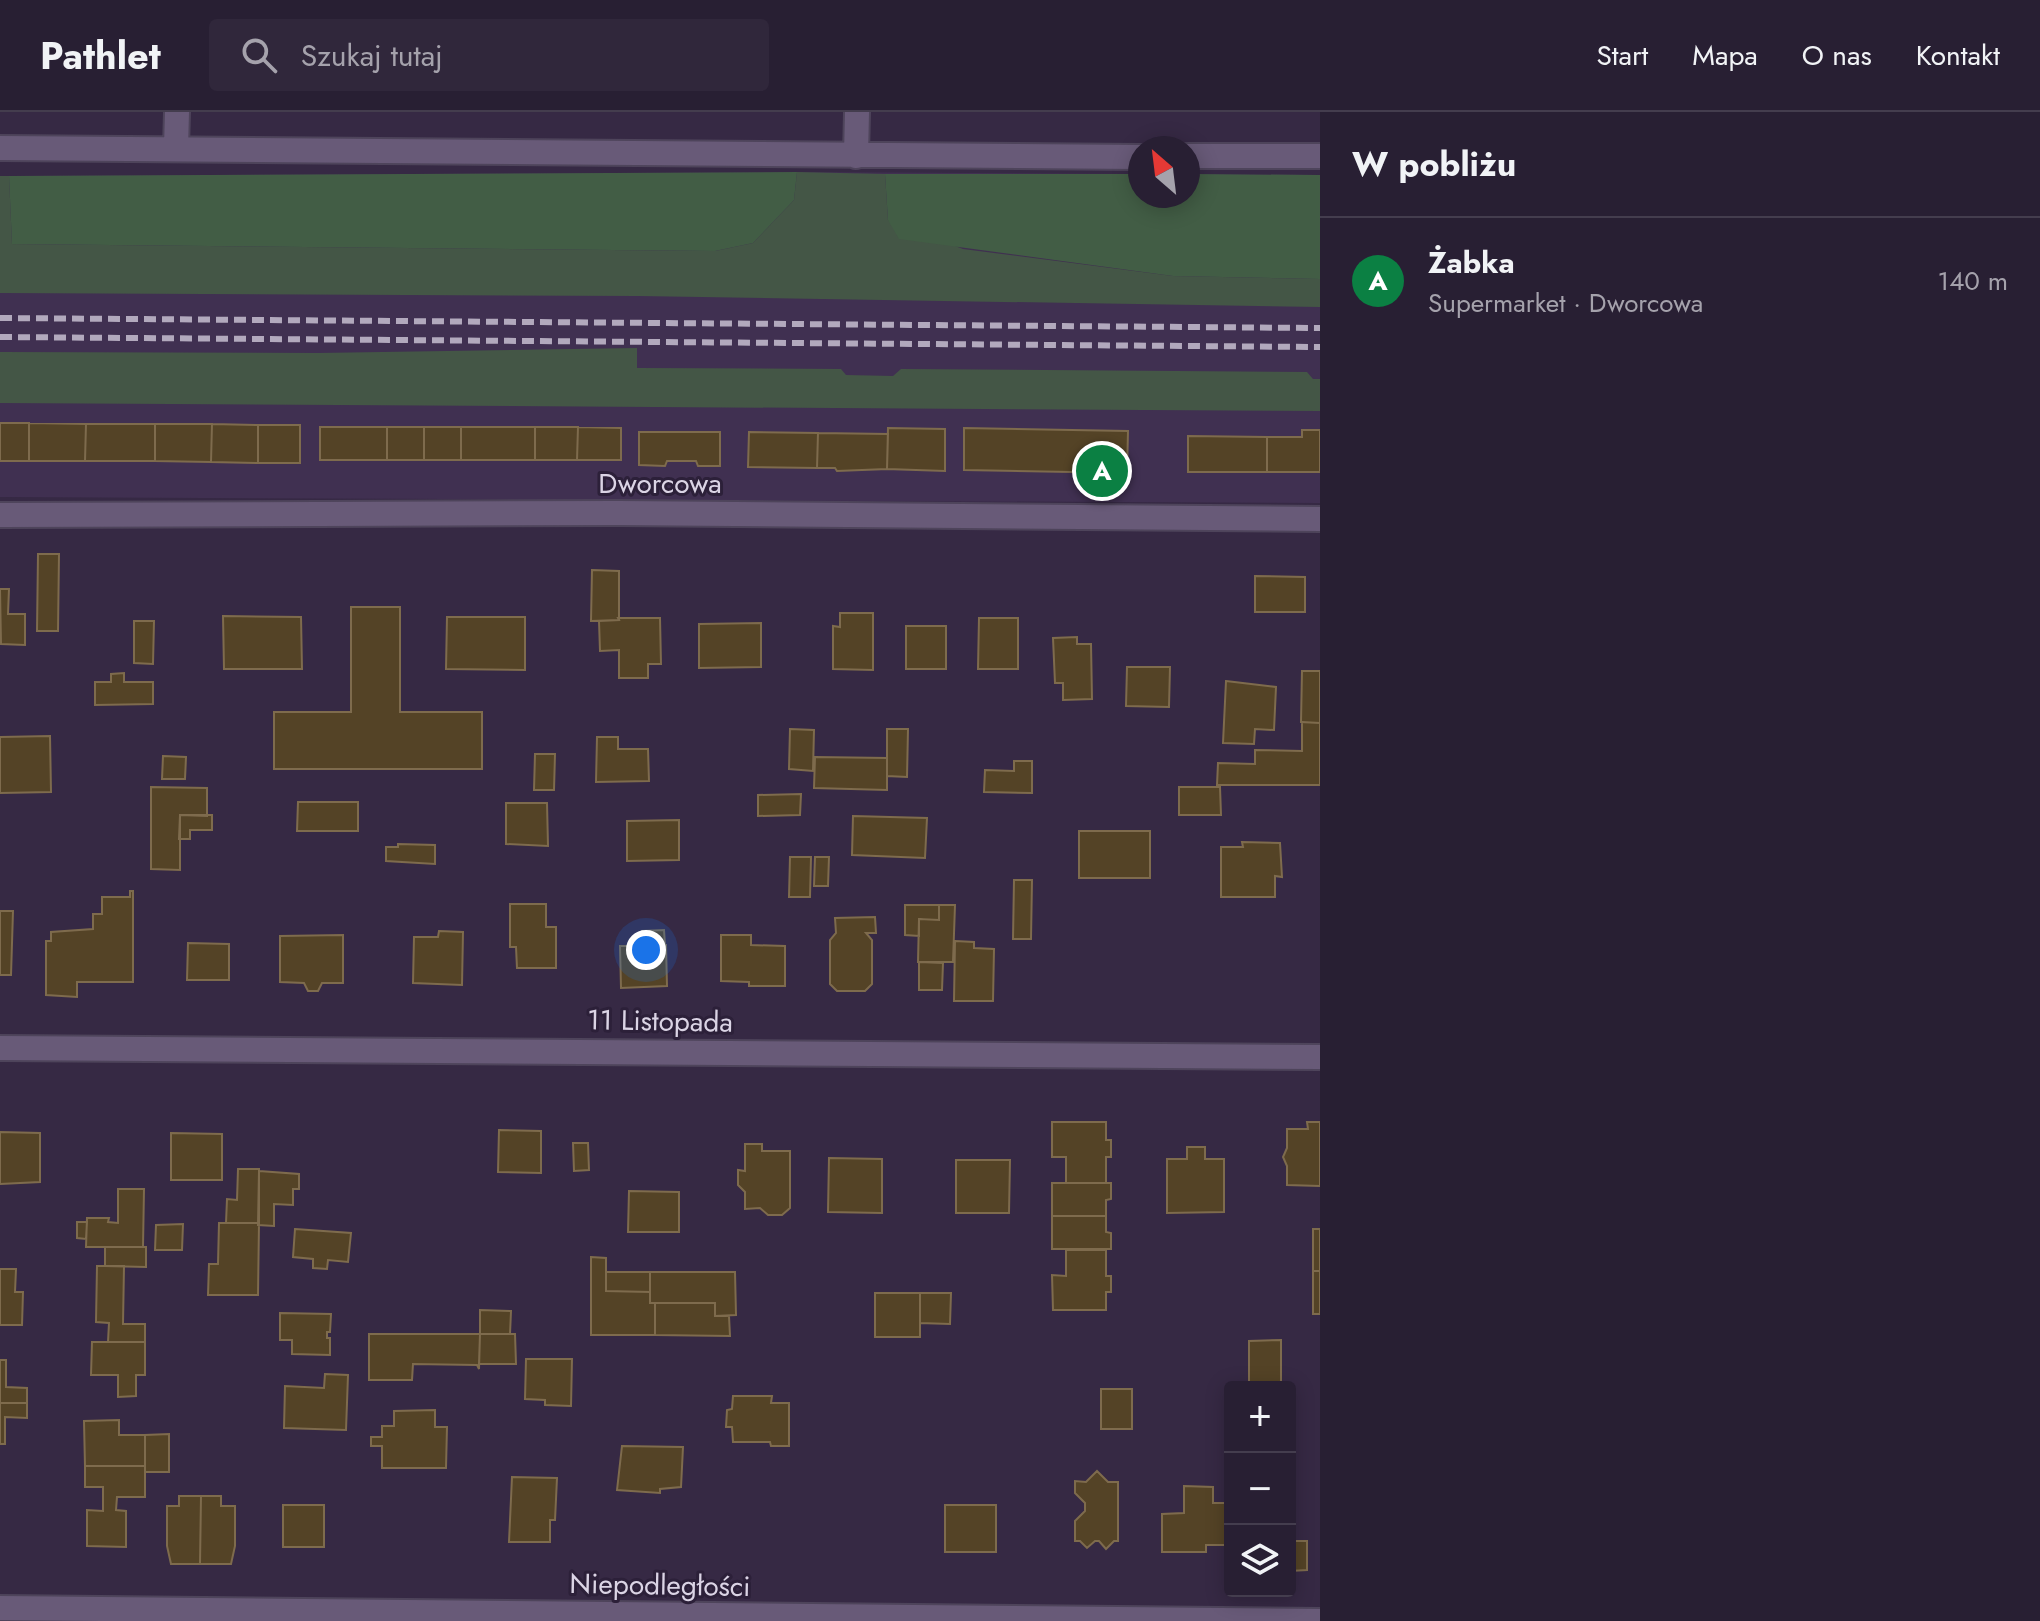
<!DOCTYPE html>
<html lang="pl">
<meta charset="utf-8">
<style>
:root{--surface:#281f33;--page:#30273b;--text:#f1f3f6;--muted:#a5a2ac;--line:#443d4e;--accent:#0b8043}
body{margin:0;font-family:Jost,sans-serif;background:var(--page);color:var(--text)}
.controls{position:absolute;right:24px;bottom:24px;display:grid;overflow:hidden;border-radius:8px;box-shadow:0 4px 20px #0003}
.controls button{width:72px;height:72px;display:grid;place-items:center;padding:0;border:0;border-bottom:2px solid var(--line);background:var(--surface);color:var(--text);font:40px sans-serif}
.compass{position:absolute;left:1128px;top:24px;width:72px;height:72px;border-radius:50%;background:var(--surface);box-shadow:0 4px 20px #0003;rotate:332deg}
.you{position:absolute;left:646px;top:838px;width:28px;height:28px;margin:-20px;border:6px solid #fff;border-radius:50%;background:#1a73e8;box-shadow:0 0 0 12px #1a73e833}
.badge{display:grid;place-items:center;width:52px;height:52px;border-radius:50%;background:var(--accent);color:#fff;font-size:26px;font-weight:700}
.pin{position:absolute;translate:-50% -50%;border:4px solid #fff;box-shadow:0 2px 8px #0006}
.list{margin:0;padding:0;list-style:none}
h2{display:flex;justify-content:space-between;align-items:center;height:104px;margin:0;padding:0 32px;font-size:34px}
h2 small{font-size:26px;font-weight:400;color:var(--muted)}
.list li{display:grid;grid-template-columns:52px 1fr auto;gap:24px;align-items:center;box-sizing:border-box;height:128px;padding:0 32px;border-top:2px solid var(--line)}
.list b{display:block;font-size:30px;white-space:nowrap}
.list p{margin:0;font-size:26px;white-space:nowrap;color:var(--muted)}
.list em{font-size:26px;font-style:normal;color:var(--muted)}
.icon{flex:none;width:44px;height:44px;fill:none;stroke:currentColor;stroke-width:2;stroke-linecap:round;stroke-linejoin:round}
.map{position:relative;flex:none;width:1320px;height:1509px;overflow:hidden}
header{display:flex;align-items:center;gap:48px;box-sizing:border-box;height:112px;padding:0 40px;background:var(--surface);border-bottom:2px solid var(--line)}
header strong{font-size:38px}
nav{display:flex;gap:44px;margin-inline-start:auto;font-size:28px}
.search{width:560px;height:72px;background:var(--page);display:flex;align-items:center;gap:20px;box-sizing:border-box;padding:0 28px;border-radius:8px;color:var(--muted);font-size:30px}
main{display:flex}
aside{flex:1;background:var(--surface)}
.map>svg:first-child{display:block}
</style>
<header>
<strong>Pathlet</strong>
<div class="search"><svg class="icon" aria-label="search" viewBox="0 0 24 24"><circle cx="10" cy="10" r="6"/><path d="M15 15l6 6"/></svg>Szukaj tutaj</div>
<nav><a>Start</a><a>Mapa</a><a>O nas</a><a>Kontakt</a></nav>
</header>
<main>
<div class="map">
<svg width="1320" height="1509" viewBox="0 0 1320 1509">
<rect width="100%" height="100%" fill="#362944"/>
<!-- built -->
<path fill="#403051" d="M 797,60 L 1140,62 L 1140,84 L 1188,84 L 1188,62 L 1320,63 L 1320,391 L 0,385 L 0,64 Z"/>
<!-- green -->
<path fill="#445646" d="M 797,60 L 885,62 L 888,108 L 963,137 L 1173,164 L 1320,167 L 1320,195 L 638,184 L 0,181 L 0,64 L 9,64 L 12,132 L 715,139 L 753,131 L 794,88 Z
M 637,236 L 637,256 L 841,257 L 846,263 L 893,264 L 901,257 L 1307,260 L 1313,267 L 1320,267 L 1320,299 L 0,291 L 0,240 L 318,241 Z"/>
<!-- forest -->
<path fill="#425d45" d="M 797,60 L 794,88 L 753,131 L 715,139 L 12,132 L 9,64 Z
M 885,62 L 1140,62 L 1140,84 L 1188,84 L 1188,62 L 1320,63 L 1320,167 L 1173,164 L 899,127 L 888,108 Z"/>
<!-- building -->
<path fill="#544326" stroke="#7e6b4d" stroke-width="2" d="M 0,311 L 29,311 L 29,349 L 0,349 Z
M 29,311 L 86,312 L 85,349 L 29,349 Z
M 86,312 L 155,312 L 155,349 L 85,349 Z
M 155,312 L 212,312 L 211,350 L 155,349 Z
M 212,312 L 258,313 L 258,351 L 211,350 Z
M 258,313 L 300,313 L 300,351 L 258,351 Z
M 320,315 L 387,315 L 387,348 L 320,348 Z
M 387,315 L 424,315 L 424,348 L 387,348 Z
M 424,315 L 461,315 L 461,348 L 424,348 Z
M 461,315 L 535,315 L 535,348 L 461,348 Z
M 535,315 L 578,315 L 577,348 L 535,348 Z
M 578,315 L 621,316 L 621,348 L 577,348 Z
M 888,316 L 945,317 L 945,359 L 887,357 Z
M 964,316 L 1128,319 L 1127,361 L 964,358 Z
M 1302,318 L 1320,318 L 1320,360 L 1267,360 L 1267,325 L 1302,325 Z
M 639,320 L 720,320 L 720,354 L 698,354 L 696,349 L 667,349 L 665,354 L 639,353 Z
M 749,320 L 818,321 L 817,356 L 748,355 Z
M 818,321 L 888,322 L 887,357 L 837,359 L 835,356 L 817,356 Z
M 1188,324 L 1267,325 L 1267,360 L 1188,360 Z
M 38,442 L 59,442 L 58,519 L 37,519 Z
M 592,458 L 619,459 L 619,508 L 591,509 Z
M 1255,464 L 1305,465 L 1305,500 L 1255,500 Z
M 0,477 L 9,477 L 8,502 L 25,502 L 25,533 L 1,532 Z
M 351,495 L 400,495 L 400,600 L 482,600 L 482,657 L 274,657 L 274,600 L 351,600 Z
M 840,501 L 873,501 L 873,558 L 833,557 L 833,514 L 840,515 Z
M 223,504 L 301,505 L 302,557 L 224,557 Z
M 447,505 L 525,505 L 525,558 L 446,557 Z
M 618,506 L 660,506 L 661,552 L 648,552 L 648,566 L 619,566 L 619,538 L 600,539 L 599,509 L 619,508 Z
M 979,506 L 1018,506 L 1018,557 L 978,557 Z
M 134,509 L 154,509 L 153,552 L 134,551 Z
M 761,511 L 761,555 L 699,556 L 699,512 Z
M 906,514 L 946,514 L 946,557 L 906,557 Z
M 1077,525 L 1077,532 L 1091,532 L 1092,587 L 1063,588 L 1063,571 L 1055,571 L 1053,526 Z
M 1127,555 L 1170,555 L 1169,595 L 1126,594 Z
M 1302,559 L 1320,559 L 1320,611 L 1301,610 Z
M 124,561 L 124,570 L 153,570 L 153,592 L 95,593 L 95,570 L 111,570 L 111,562 Z
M 1226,569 L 1276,575 L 1274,618 L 1255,617 L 1254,632 L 1223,631 Z
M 1302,610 L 1320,611 L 1320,673 L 1217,673 L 1218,651 L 1255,652 L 1255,638 L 1302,639 Z
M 790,617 L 814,618 L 813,659 L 789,657 Z
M 887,617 L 908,617 L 907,665 L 887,664 Z
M 50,624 L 51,680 L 0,681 L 0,625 Z
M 597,625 L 618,625 L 618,637 L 648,637 L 649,669 L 596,670 Z
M 535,642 L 555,642 L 554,678 L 534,678 Z
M 163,644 L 186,645 L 185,667 L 162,667 Z
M 815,645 L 887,646 L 887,678 L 814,676 Z
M 1014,649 L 1032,649 L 1032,681 L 984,680 L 985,658 L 1014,659 Z
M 151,675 L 207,676 L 207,704 L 180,703 L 180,758 L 151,757 Z
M 1179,675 L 1220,675 L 1221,703 L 1179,703 Z
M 801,682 L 800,703 L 758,704 L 758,683 Z
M 298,690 L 358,690 L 358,719 L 297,719 Z
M 506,691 L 547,691 L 548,734 L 506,732 Z
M 180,703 L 212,703 L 212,718 L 190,718 L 190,727 L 179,727 Z
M 853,704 L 927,706 L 925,746 L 852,743 Z
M 679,708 L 679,748 L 627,749 L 627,709 Z
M 1079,719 L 1150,719 L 1150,766 L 1079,766 Z
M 1242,730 L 1280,731 L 1282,765 L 1275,764 L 1275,785 L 1221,785 L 1221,735 L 1243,735 Z
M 398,732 L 435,733 L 435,752 L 386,749 L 386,735 L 398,735 Z
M 790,745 L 811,745 L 810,785 L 789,785 Z
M 815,745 L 829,745 L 828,774 L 814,774 Z
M 1014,768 L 1032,768 L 1031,827 L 1013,827 Z
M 130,779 L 133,779 L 133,870 L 77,870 L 77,885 L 46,883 L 46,829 L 51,829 L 51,820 L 93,817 L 93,802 L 102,802 L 102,785 L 130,785 Z
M 510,792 L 546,792 L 546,815 L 556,815 L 556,856 L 517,856 L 516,835 L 510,835 Z
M 905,793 L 939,793 L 939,808 L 919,807 L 919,824 L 905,823 Z
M 939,793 L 955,793 L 953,850 L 918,850 L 919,807 L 939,808 Z
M 0,799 L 13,799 L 11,863 L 0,863 Z
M 875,805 L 876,821 L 866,821 L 872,828 L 872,872 L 865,879 L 837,879 L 830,872 L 830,828 L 836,821 L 835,806 Z
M 664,818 L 665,833 L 643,834 L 642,819 Z
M 439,819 L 463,820 L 462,873 L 413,871 L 414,825 L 438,825 Z
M 343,823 L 343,871 L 322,871 L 318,879 L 308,879 L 304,871 L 280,870 L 280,824 Z
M 721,823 L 751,823 L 751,833 L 785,834 L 785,874 L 749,874 L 749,870 L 721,869 Z
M 955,829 L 974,830 L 974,836 L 994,837 L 993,889 L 954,889 Z
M 188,831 L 229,832 L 229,868 L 187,868 Z
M 666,833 L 667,874 L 621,876 L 620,834 Z
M 919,850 L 943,851 L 942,878 L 919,878 Z
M 1052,1010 L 1106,1010 L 1106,1028 L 1111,1028 L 1111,1045 L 1106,1045 L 1106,1071 L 1066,1071 L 1066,1045 L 1052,1045 Z
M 1307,1010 L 1320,1010 L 1320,1074 L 1287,1073 L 1287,1054 L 1283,1045 L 1287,1036 L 1287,1017 L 1308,1017 Z
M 499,1018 L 541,1019 L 541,1061 L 498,1060 Z
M 0,1020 L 40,1021 L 40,1070 L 0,1072 Z
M 171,1021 L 222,1022 L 222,1068 L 171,1068 Z
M 573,1031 L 588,1031 L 589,1058 L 574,1059 Z
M 745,1032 L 762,1032 L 762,1039 L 790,1039 L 790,1096 L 782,1103 L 768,1103 L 760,1096 L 745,1097 L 745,1080 L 738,1073 L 738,1058 L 745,1059 Z
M 1187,1035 L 1205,1035 L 1205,1047 L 1224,1047 L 1224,1100 L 1167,1101 L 1167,1047 L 1187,1047 Z
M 829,1046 L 882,1047 L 882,1101 L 828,1100 Z
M 956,1048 L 1010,1048 L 1009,1101 L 956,1101 Z
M 238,1057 L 259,1057 L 259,1111 L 226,1111 L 227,1087 L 237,1088 Z
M 259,1059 L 299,1062 L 299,1077 L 293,1077 L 293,1093 L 274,1092 L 274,1114 L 258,1113 Z
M 1052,1071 L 1111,1071 L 1111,1087 L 1106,1088 L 1106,1104 L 1052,1104 Z
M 118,1077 L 144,1077 L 143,1135 L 86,1135 L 87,1106 L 109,1106 L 108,1110 L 118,1111 Z
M 629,1079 L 679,1080 L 679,1120 L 628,1120 Z
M 1052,1104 L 1106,1104 L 1106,1120 L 1111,1121 L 1111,1137 L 1052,1137 Z
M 77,1110 L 87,1110 L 86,1127 L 77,1126 Z
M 219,1111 L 259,1111 L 258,1183 L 208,1183 L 209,1152 L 218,1152 Z
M 183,1112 L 182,1138 L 155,1138 L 156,1113 Z
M 295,1117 L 351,1121 L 348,1150 L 328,1148 L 327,1157 L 313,1156 L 313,1147 L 293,1145 Z
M 1313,1117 L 1320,1117 L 1320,1159 L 1313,1159 Z
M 105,1135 L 146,1135 L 146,1155 L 105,1154 Z
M 1066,1138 L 1106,1138 L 1106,1164 L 1111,1164 L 1111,1180 L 1106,1180 L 1106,1198 L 1053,1198 L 1052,1163 L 1066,1164 Z
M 591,1145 L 606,1146 L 606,1179 L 650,1180 L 650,1191 L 655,1191 L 655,1223 L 591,1223 Z
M 97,1154 L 124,1154 L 123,1212 L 145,1212 L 145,1230 L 108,1230 L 109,1211 L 96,1210 Z
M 0,1157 L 16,1157 L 15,1180 L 23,1180 L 22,1213 L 0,1213 Z
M 1313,1159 L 1320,1159 L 1320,1202 L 1313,1202 Z
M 606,1160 L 650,1160 L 650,1180 L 606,1179 Z
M 650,1160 L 735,1160 L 736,1203 L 715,1204 L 715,1191 L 650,1191 Z
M 875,1181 L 920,1181 L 920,1225 L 875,1225 Z
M 920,1181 L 951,1181 L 950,1212 L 920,1211 Z
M 655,1191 L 715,1191 L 715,1204 L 729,1204 L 730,1224 L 655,1223 Z
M 480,1198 L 511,1199 L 510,1222 L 480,1222 Z
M 280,1201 L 331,1202 L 330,1220 L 327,1220 L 327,1226 L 330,1226 L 330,1243 L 292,1242 L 292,1228 L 280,1228 Z
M 369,1222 L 480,1222 L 479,1257 L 477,1253 L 413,1252 L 412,1268 L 369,1268 Z
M 480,1222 L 515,1222 L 516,1252 L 479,1252 Z
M 1281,1228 L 1281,1275 L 1249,1275 L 1249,1229 Z
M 92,1230 L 145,1230 L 145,1263 L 136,1263 L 136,1284 L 118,1285 L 118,1263 L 91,1263 Z
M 526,1247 L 572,1247 L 571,1294 L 545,1293 L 545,1288 L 525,1287 Z
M 0,1248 L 6,1248 L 6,1275 L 27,1276 L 27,1291 L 0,1291 Z
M 325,1262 L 348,1263 L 346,1318 L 284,1316 L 285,1274 L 324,1276 Z
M 1101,1277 L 1132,1277 L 1132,1317 L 1101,1317 Z
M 733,1284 L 772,1284 L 771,1291 L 789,1291 L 789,1334 L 771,1334 L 770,1330 L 733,1330 L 732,1315 L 726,1315 L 727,1298 L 732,1297 Z
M 0,1291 L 27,1291 L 27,1306 L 5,1305 L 5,1332 L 0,1332 Z
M 435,1298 L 435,1315 L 447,1315 L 446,1356 L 382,1356 L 382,1334 L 371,1334 L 371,1325 L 382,1325 L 382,1314 L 394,1314 L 394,1299 Z
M 119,1308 L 119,1323 L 145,1323 L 145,1354 L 85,1354 L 84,1309 Z
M 169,1322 L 169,1360 L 145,1360 L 145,1323 Z
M 622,1334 L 683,1335 L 681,1375 L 660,1377 L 660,1381 L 617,1378 Z
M 85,1354 L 145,1354 L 145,1385 L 117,1385 L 116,1398 L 126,1399 L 126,1435 L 87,1434 L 87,1398 L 103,1399 L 103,1375 L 85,1375 Z
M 1097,1359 L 1108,1370 L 1118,1370 L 1118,1429 L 1114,1429 L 1106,1437 L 1099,1429 L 1095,1429 L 1087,1436 L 1080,1429 L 1075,1429 L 1075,1409 L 1085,1399 L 1085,1391 L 1075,1381 L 1075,1369 L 1086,1370 Z
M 512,1365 L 557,1366 L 555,1408 L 550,1408 L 550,1430 L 509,1430 Z
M 1184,1374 L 1213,1375 L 1213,1391 L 1227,1391 L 1227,1433 L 1206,1433 L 1206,1440 L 1162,1440 L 1162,1402 L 1184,1401 Z
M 179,1384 L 201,1384 L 200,1452 L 171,1452 L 167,1434 L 167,1394 L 179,1394 Z
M 201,1384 L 221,1384 L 221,1394 L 235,1394 L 235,1434 L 231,1452 L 200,1452 Z
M 283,1393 L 324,1393 L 324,1435 L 283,1435 Z
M 945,1393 L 996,1393 L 996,1440 L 945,1440 Z
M 1290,1429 L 1307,1429 L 1307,1458 L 1290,1459 Z"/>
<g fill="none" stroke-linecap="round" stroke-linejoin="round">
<defs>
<path id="street" d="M 0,36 L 1140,45
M 176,36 L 177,0
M 856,44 L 857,0
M 1188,44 L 1320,44
M 0,403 L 619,401 L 1320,407
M 0,936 L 1320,945
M 0,1496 L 1320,1509"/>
</defs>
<!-- street casing -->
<use href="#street" stroke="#4e445b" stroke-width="28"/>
<!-- street -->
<use href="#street" stroke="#685a78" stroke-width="24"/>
<!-- rail -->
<path stroke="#b2a9bd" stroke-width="6" stroke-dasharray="12 6" stroke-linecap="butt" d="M 0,206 L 1320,216
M 0,225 L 1320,235"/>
</g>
<g text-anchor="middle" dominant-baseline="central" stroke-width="6" stroke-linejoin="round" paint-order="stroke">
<!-- street labels -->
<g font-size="28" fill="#dbd4e5" stroke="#2c2039">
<text x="660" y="371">Dworcowa</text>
<text transform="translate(660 909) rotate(1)">11 Listopada</text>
<text transform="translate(660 1473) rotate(1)">Niepodległości</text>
</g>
</g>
</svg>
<div class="controls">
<button>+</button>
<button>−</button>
<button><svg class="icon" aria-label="layers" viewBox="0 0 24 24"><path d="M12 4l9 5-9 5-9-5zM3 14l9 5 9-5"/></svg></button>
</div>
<svg class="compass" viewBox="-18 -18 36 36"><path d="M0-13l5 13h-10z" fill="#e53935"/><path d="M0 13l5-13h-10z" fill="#a5a2ac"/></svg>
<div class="you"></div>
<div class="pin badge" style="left:1102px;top:359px">A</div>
</div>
<aside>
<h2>W pobliżu<small></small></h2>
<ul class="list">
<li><span class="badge">A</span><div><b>Żabka</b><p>Supermarket · Dworcowa</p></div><em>140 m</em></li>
</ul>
</aside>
</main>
